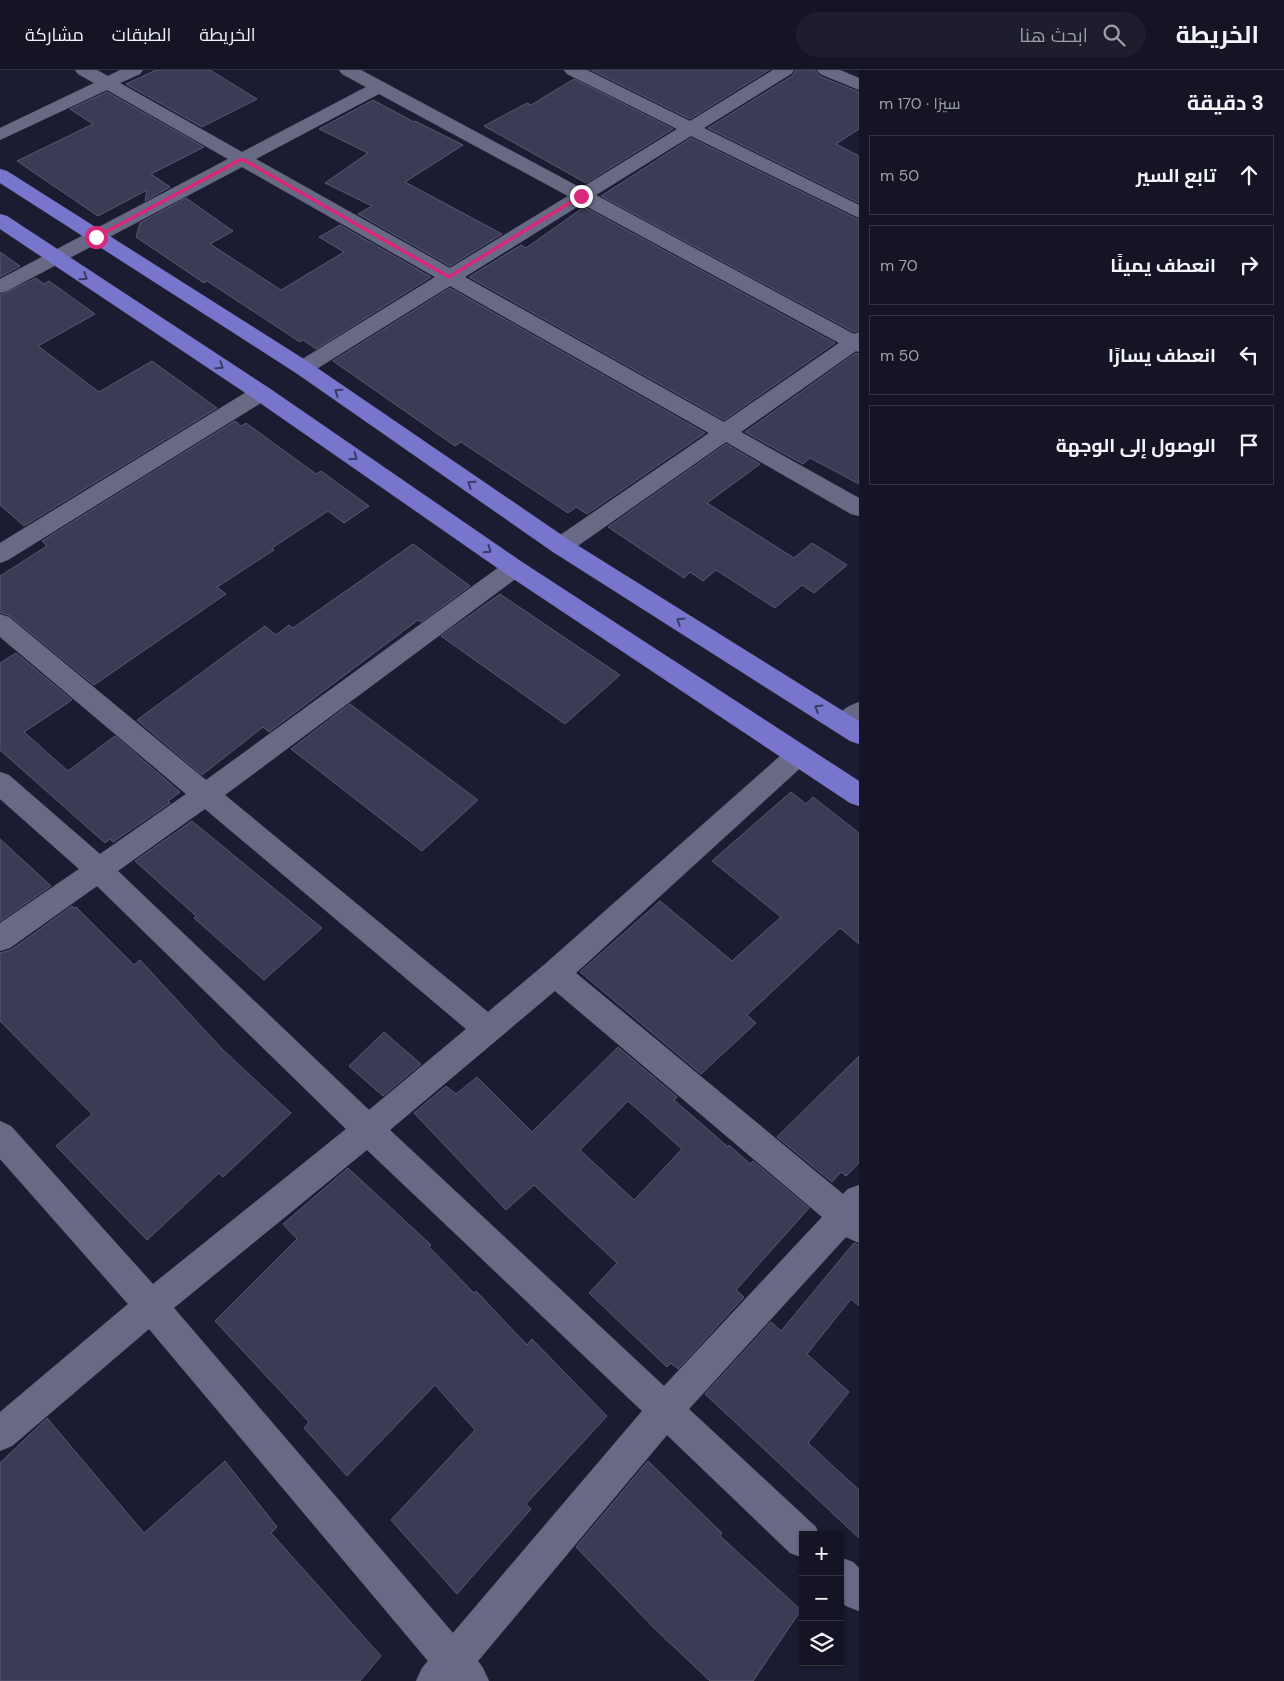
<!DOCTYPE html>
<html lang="ar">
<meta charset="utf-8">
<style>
:root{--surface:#141425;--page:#1d1d2d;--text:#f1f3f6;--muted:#9d9ea7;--line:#333342}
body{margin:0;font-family:"DM Sans",Cairo,sans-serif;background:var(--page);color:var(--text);direction:rtl}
.controls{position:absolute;right:15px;bottom:15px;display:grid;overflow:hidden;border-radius:0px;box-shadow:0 1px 4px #0004}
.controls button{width:45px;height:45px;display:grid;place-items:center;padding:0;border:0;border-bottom:1px solid var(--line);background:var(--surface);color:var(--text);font:25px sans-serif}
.stop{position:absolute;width:15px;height:15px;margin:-11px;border:4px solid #db2777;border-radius:50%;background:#fff}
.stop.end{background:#db2777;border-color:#fff;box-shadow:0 1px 5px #0008}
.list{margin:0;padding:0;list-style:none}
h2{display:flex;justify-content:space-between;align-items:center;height:65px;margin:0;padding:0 20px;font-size:21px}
h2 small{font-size:16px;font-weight:400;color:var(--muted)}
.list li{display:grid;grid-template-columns:32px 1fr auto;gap:15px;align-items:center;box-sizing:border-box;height:80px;margin:0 10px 10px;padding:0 10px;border:1px solid var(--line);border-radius:0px}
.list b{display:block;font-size:19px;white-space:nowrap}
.list em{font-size:16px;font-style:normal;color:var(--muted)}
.icon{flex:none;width:28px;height:28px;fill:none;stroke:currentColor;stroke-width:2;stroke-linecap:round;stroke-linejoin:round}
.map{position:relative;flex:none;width:859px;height:1611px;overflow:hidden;direction:ltr}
header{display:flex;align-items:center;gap:30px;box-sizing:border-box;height:70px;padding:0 25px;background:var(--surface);border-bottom:1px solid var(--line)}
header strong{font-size:24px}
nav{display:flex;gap:28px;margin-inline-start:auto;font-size:18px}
.search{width:350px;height:45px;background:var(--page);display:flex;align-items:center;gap:12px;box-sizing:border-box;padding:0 18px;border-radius:28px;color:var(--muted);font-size:19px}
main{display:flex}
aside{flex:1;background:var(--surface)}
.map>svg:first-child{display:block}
</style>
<header>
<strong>الخريطة</strong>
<div class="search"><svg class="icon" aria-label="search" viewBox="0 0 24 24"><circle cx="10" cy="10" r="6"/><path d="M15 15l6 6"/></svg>ابحث هنا</div>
<nav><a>الخريطة</a><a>الطبقات</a><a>مشاركة</a></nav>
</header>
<main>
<aside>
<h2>3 دقيقة<small>سيرًا · 170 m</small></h2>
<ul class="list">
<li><svg class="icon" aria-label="ahead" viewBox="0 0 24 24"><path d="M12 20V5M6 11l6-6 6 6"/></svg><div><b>تابع السير</b></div><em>50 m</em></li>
<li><svg class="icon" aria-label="right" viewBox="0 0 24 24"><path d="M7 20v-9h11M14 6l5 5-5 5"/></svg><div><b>انعطف يمينًا</b></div><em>70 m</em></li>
<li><svg class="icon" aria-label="left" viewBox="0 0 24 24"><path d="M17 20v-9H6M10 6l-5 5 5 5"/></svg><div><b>انعطف يسارًا</b></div><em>50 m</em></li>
<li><svg class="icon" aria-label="arrive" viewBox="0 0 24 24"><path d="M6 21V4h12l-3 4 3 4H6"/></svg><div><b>الوصول إلى الوجهة</b></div></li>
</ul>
</aside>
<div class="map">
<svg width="859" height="1611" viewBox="0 0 859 1611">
<rect width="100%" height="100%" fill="#1b1b31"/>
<!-- building -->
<path fill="#3a3b54" stroke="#575973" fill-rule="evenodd" d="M 156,0 L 210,0 L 257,29 L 202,57 L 126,14 Z
M 591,0 L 769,0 L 690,49 Z
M 796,0 L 815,0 L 819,6 L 859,22 L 859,59 L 836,74 L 859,86 L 859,133 L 708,58 L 792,6 Z
M 574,9 L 673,59 L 586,113 L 484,56 L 527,33 L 531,35 Z
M 107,22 L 204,77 L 151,104 L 170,117 L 145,131 L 147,120 L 98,146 L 17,91 L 93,54 L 70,39 Z
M 373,30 L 414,52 L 415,51 L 463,75 L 405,112 L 502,164 L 450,196 L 358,144 L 372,136 L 325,113 L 368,83 L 319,59 Z
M 691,68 L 859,150 L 859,260 L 854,262 L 601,126 Z
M 186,128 L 233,161 L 210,174 L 281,220 L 344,182 L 319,167 L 340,155 L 431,207 L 316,279 L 303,270 L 300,272 L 207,211 L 204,213 L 136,167 L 140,153 Z
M 584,137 L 835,273 L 724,350 L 469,207 L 521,175 L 526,178 Z
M 0,182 L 20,196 L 0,207 Z
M 36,208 L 44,214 L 49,211 L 95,244 L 38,276 L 99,322 L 152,291 L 217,338 L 24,456 L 0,435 L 0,225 Z
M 450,218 L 705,363 L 587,444 L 576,437 L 568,443 L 461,372 L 455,376 L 333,291 Z
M 856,283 L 859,284 L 859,414 L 810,388 L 803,394 L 745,362 Z
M 235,351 L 241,356 L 246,353 L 316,404 L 321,401 L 369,436 L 344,453 L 328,441 L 272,478 L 274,480 L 217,517 L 226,524 L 94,615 L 10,546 L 0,542 L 0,506 L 47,476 L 42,471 Z
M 726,374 L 760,394 L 707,433 L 794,488 L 812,473 L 847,495 L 814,523 L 802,515 L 775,538 L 716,500 L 703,511 L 690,502 L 684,508 L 608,457 Z
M 413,474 L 470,516 L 421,552 L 418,550 L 269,662 L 263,657 L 202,705 L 137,650 L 265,556 L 276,565 L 289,555 L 293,558 Z
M 500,524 L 620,605 L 565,654 L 441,566 Z
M 16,583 L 72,630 L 24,662 L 68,701 L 115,666 L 180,722 L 168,731 L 170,733 L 113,772 L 110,769 L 105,773 L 0,680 L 0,593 Z
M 350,634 L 478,730 L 422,781 L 291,679 Z
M 791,722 L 806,734 L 813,727 L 859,763 L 859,874 L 840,858 L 747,945 L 756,953 L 701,1004 L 580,902 L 660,831 L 732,891 L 781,847 L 712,791 Z
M 192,751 L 322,858 L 264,910 L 194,848 L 196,846 L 135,791 Z
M 0,769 L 51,816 L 0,851 Z
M 72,836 L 74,838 L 76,837 L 134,895 L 140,890 L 224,981 L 291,1043 L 223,1107 L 219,1103 L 147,1170 L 56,1076 L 92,1044 L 0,951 L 0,883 L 11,880 Z
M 384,962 L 421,994 L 383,1026 L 349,996 Z
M 618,977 L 677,1027 L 674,1030 L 728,1077 L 729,1075 L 750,1094 L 753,1091 L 809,1138 L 736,1220 L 744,1227 L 678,1299 L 671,1293 L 667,1297 L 589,1223 L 617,1193 L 534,1115 L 506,1140 L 414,1043 L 446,1016 L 456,1024 L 477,1007 L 532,1062 ZM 628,1031 L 682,1079 L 634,1130 L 580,1080 Z
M 859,986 L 859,1093 L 846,1106 L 841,1102 L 832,1112 L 777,1067 Z
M 348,1098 L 431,1175 L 429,1177 L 474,1223 L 476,1221 L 527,1275 L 532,1269 L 607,1346 L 526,1434 L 531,1439 L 457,1524 L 391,1450 L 475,1360 L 435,1315 L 347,1406 L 304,1358 L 309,1352 L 215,1251 L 297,1169 L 283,1154 Z
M 854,1173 L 859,1175 L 859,1236 L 851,1229 L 807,1284 L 849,1322 L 808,1373 L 859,1420 L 859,1468 L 705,1324 L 771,1252 L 781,1261 Z
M 47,1348 L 144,1463 L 225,1391 L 277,1457 L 271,1463 L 381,1586 L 360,1611 L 0,1611 L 0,1393 Z
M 648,1391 L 722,1463 L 720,1466 L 801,1540 L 753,1611 L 710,1611 L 656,1560 L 576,1477 Z"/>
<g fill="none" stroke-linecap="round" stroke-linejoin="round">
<defs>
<path id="minor" d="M 75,0 L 97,0 L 108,6 L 120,0 L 143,0 L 140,4 L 120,13 L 242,82 L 366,17 L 342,4 L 339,0 L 361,0 L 581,118 L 677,59 L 567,4 L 564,0 L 587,0 L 690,51 L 773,0 L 794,0 L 791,4 L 704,58 L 859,135 L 859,148 L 691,66 L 596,125 L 854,264 L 859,262 L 859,282 L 856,281 L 741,362 L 859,428 L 859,446 L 851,444 L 726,372 L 569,482 L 561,484 L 553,482 L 549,476 L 553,470 L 709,363 L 450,216 L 310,303 L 303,305 L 296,303 L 292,298 L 296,293 L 435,207 L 242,97 L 7,221 L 0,223 L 0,209 L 228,89 L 107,20 L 0,70 L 0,58 L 94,13 L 78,4 ZM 379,24 L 568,126 L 450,198 L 256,89 ZM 582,134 L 839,273 L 724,352 L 465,207 Z
M 817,0 L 840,0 L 859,8 L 859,20 L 820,4 Z
M 261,316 L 269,318 L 272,323 L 269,328 L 8,490 L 0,493 L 0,473 L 253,318 Z
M 514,489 L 522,492 L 526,498 L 522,504 L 225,725 L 488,942 L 545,894 L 789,678 L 798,675 L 807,678 L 811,685 L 807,692 L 576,903 L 843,1124 L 848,1119 L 859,1115 L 859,1173 L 846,1167 L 689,1339 L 816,1457 L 819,1465 L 803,1465 L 803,1488 L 790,1483 L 667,1365 L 478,1591 L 483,1598 L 489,1611 L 416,1611 L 422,1598 L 428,1591 L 149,1259 L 12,1376 L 0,1381 L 0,1342 L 128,1234 L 0,1089 L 0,1051 L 11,1056 L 153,1214 L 346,1059 L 97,816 L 10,878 L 0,881 L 0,853 L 79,799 L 0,729 L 0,702 L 9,705 L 100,784 L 186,724 L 0,567 L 0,544 L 9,547 L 206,710 L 506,492 ZM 205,739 L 466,959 L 369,1040 L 118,801 ZM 555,921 L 822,1147 L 664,1316 L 390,1060 ZM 367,1080 L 642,1341 L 453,1563 L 174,1238 Z
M 859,632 L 859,656 C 851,663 845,664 835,661 L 831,654 C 837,643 847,636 859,632 Z
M 840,1487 L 853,1492 L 859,1498 L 859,1541 L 846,1536 L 840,1530 Z"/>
<path id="trunk" d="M 0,99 L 7,101 L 310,293 L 569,470 L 859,651 L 859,674 L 850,671 L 553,482 L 296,303 L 0,113 Z
M 0,144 L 7,146 L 269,318 L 522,492 L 859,711 L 859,736 L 850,733 L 506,504 L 253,328 L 0,159 Z"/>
</defs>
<!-- minor casing -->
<use href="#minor" stroke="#363447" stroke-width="1"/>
<!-- trunk casing -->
<use href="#trunk" stroke="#363447" stroke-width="1"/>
<!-- minor -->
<use href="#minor" fill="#686984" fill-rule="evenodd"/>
<!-- trunk -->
<use href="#trunk" fill="#7776cc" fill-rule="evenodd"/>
</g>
<!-- one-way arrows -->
<defs><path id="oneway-chevron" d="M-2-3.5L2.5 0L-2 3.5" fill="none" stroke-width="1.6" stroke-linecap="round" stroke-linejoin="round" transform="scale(1.25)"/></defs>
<g stroke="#3a3a69">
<use href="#oneway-chevron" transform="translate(84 207) rotate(33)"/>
<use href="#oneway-chevron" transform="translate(220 296) rotate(33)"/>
<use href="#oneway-chevron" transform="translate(338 322) rotate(-145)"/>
<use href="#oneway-chevron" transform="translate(354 387) rotate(35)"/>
<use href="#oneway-chevron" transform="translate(471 414) rotate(-145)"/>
<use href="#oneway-chevron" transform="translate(488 480) rotate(35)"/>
<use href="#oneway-chevron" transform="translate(680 551) rotate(-148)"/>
<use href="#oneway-chevron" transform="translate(818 638) rotate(-148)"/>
</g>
<!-- route -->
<path fill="#db2777" d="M 240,88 L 244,88 L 449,205 L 579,125 L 584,126 L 449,209 L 242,91 L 98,168 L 93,167 Z"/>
</svg>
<div class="controls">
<button>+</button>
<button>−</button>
<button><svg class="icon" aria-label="layers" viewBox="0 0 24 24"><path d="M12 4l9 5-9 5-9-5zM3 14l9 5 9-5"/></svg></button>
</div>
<div class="stop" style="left:96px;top:167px"></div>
<div class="stop end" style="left:581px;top:126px"></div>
</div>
</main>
